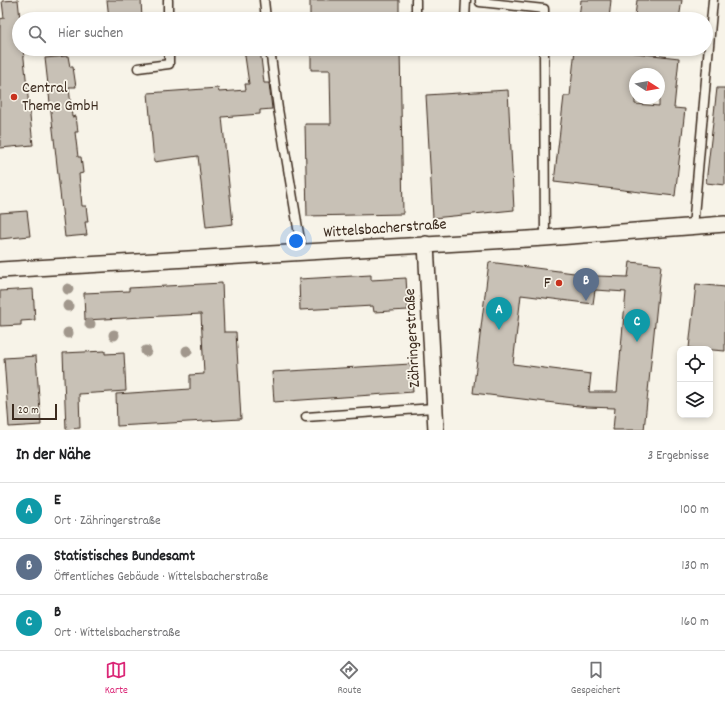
<!DOCTYPE html>
<html lang="de">
<meta charset="utf-8">
<style>
:root{--surface:#fff;--page:#f6f6f6;--text:#202124;--muted:#757577;--line:#e0e0e0;--accent:#db2777}
body{margin:0;font-family:Dekko,sans-serif;background:var(--page);color:var(--text)}
.controls{position:absolute;right:12px;bottom:12px;display:grid;overflow:hidden;border-radius:8px;box-shadow:0 2px 6px #0003}
.controls button{width:36px;height:36px;display:grid;place-items:center;padding:0;border:0;border-bottom:1px solid var(--line);background:var(--surface);color:var(--text);font:20px sans-serif}
.compass{position:absolute;left:629px;top:68px;width:36px;height:36px;border-radius:50%;background:var(--surface);box-shadow:0 2px 6px #0003;rotate:101deg}
.scale{position:absolute;left:12px;bottom:10px;width:45px;box-sizing:border-box;padding-left:4px;border:2px solid #3b2a1e;border-top:0;font-size:11px;line-height:14px;white-space:nowrap;color:#3b2a1e;-webkit-text-stroke:3px #f7f3e8;paint-order:stroke}
.you{position:absolute;left:296px;top:241px;width:14px;height:14px;margin:-10px;border:3px solid #fff;border-radius:50%;background:#1a73e8;box-shadow:0 0 0 6px #1a73e833}
.badge{display:grid;place-items:center;width:26px;height:26px;border-radius:50%;background:var(--accent);color:#fff;font-size:13px;font-weight:700}
.pin{position:absolute;translate:-50% -33px;filter:drop-shadow(0 1px 2px #0008)}
.pin::after{content:'';position:absolute;top:21px;width:14px;height:12px;background:inherit;clip-path:polygon(0 0,100% 0,50% 100%)}
.list{margin:0;padding:0;list-style:none}
h2{display:flex;justify-content:space-between;align-items:center;height:52px;margin:0;padding:0 16px;font-size:17px}
h2 small{font-size:13px;font-weight:400;color:var(--muted)}
.list li{display:grid;grid-template-columns:26px 1fr auto;gap:12px;align-items:center;box-sizing:border-box;height:56px;padding:0 16px;border-top:1px solid var(--line)}
.list b{display:block;font-size:15px;white-space:nowrap}
.list p{margin:0;font-size:13px;white-space:nowrap;color:var(--muted)}
.list em{font-size:13px;font-style:normal;color:var(--muted)}
.icon{flex:none;width:22px;height:22px;fill:none;stroke:currentColor;stroke-width:2;stroke-linecap:round;stroke-linejoin:round}
.map{position:relative;flex:none;width:725px;height:430px;overflow:hidden}
.search{position:absolute;background:var(--surface);box-shadow:0 2px 6px #0003;left:12px;right:12px;top:12px;height:44px;display:flex;align-items:center;gap:10px;box-sizing:border-box;padding:0 14px;border-radius:22px;color:var(--muted);font-size:15px}
.sheet{height:220px;background:var(--surface)}
nav{display:flex;justify-content:space-around;align-items:center;box-sizing:border-box;height:56px;border-top:1px solid var(--line);background:var(--surface);font-size:11px;color:var(--muted)}
nav a{display:grid;justify-items:center;gap:2px}
nav .on{color:var(--accent)}
.map>svg:first-child{display:block}
</style>
<div class="map">
<svg width="725" height="430" viewBox="0 0 725 430">
<rect width="100%" height="100%" fill="#f7f3e8"/>
<filter id="ink" filterUnits="userSpaceOnUse"><feTurbulence type="fractalNoise" baseFrequency=".025" numOctaves="2"/><feDisplacementMap in="SourceGraphic" scale="8" xChannelSelector="R" yChannelSelector="G"/><feConvolveMatrix kernelMatrix="1 2 1 2 8 2 1 2 1" color-interpolation-filters="sRGB"/></filter>
<g filter="url(#ink)">
<!-- building -->
<path fill="#c8c1b6" stroke="#3b2a1e" fill-rule="evenodd" d="M 18,0 L 20,19 L 19,49 L 23,49 L 33,145 L 0,148 L 0,19 L 4,18 L 2,1 Z
M 107,0 L 141,0 L 142,19 L 109,19 Z
M 310,0 L 399,0 L 399,19 L 310,19 Z
M 581,0 L 611,0 L 609,19 L 579,19 Z
M 637,0 L 682,0 L 679,19 L 635,16 Z
M 244,49 L 260,49 L 264,83 L 269,83 L 272,109 L 260,110 L 260,114 L 222,117 L 233,224 L 206,227 L 198,156 L 154,162 L 148,93 L 218,88 L 219,92 L 246,90 L 245,84 L 249,84 Z
M 311,49 L 400,49 L 403,214 L 307,216 L 305,124 L 331,124 L 330,70 L 311,70 Z
M 575,49 L 601,49 L 679,58 L 674,108 L 685,109 L 675,196 L 554,182 L 564,96 L 570,96 ZM 635,74 L 659,74 L 659,106 L 635,104 Z
M 68,56 L 70,67 L 73,67 L 76,87 L 69,87 L 72,117 L 76,116 L 78,132 L 75,132 L 78,157 L 81,157 L 83,173 L 79,174 L 82,206 L 86,206 L 88,222 L 85,222 L 87,235 L 65,237 L 45,58 Z
M 717,88 L 725,88 L 725,185 L 706,183 Z
M 508,90 L 514,210 L 433,218 L 426,95 Z
M 27,211 L 30,236 L 0,239 L 0,213 Z
M 489,262 L 597,276 L 628,277 L 630,262 L 661,265 L 644,430 L 613,430 L 615,408 L 587,407 L 473,393 ZM 595,290 L 626,292 L 617,392 L 589,392 L 591,374 L 513,364 L 521,295 L 593,304 Z
M 371,275 L 371,280 L 406,278 L 408,310 L 374,312 L 373,306 L 300,310 L 299,279 Z
M 222,283 L 224,332 L 236,332 L 241,419 L 117,426 L 116,394 L 190,389 L 190,375 L 204,374 L 201,314 L 85,320 L 84,293 L 129,291 L 129,288 Z
M 696,284 L 725,287 L 725,351 L 689,348 Z
M 33,289 L 35,320 L 21,321 L 21,325 L 0,326 L 0,291 Z
M 105,351 L 105,354 L 124,353 L 126,391 L 79,394 L 80,428 L 66,429 L 63,353 Z
M 36,356 L 41,425 L 9,427 L 4,358 Z
M 411,364 L 413,392 L 274,402 L 272,372 Z"/>
<g fill="none" stroke-linecap="round" stroke-linejoin="round">
<defs>
<path id="service" d="M 168,0 L 168,19
M 264,0 L 266,19
M 416,0 L 416,19
M 480,0 L 480,2 L 544,9 L 544,19
M 465,19 L 466,0
M 270,49 L 278,109 L 302,252
M 544,49 L 545,238
M 138,68 L 169,64 L 169,49
M 693,227 L 713,0
M 306,417 L 434,408"/>
<path id="minor" d="M 426,244 L 436,430
M 0,270 L 545,238 L 725,224"/>
</defs>
<!-- service casing -->
<use href="#service" stroke="#3b2a1e" stroke-width="11"/>
<!-- minor casing -->
<use href="#minor" stroke="#3b2a1e" stroke-width="18"/>
<!-- service -->
<use href="#service" stroke="#f7f3e8" stroke-width="8"/>
<!-- minor -->
<use href="#minor" stroke="#f7f3e8" stroke-width="15"/>
</g>
<!-- trees -->
<g fill="#a1978c">
<circle cx="68" cy="289" r="5.5"/>
<circle cx="68" cy="306" r="5.5"/>
<circle cx="90" cy="324" r="5.5"/>
<circle cx="68" cy="333" r="5.5"/>
<circle cx="114" cy="335" r="5.5"/>
<circle cx="146" cy="351" r="5.5"/>
<circle cx="187" cy="351" r="5.5"/>
</g>
</g>
<!-- markers -->
<g fill="#c8321e" stroke="#f7f3e8" stroke-width="1.5">
<circle cx="14" cy="97" r="4"/>
<circle cx="559" cy="283" r="4"/>
</g>
<g text-anchor="middle" dominant-baseline="central" stroke-width="3.5" stroke-linejoin="round" paint-order="stroke">
<!-- poi labels -->
<g font-size="16" fill="#3b2a1e" stroke="#f7f3e8" text-anchor="start">
<text x="22" y="88">Central<tspan x="22" dy="18">Theme GmbH</tspan></text>
<text x="551" y="283" text-anchor="end">F</text>
</g>
<!-- street labels -->
<g font-size="16" fill="#3b2a1e" stroke="#f7f3e8">
<text transform="translate(385 229) rotate(-4)">Wittelsbacherstraße</text>
<text transform="translate(413 338) rotate(-93)">Zähringerstraße</text>
</g>
</g>
</svg>
<div class="controls">
<button><svg class="icon" aria-label="locate" viewBox="0 0 24 24"><circle cx="12" cy="12" r="6"/><path d="M12 2v4M12 18v4M2 12h4M18 12h4"/></svg></button>
<button><svg class="icon" aria-label="layers" viewBox="0 0 24 24"><path d="M12 4l9 5-9 5-9-5zM3 14l9 5 9-5"/></svg></button>
</div>
<svg class="compass" viewBox="-18 -18 36 36"><path d="M0-13l5 13h-10z" fill="#e53935"/><path d="M0 13l5-13h-10z" fill="#757577"/></svg>
<div class="scale">20 m</div>
<div class="you"></div>
<div class="pin badge" style="left:499px;top:330px;background:#0f9aa8">A</div>
<div class="pin badge" style="left:586px;top:301px;background:#5c6f8a">B</div>
<div class="pin badge" style="left:637px;top:342px;background:#0f9aa8">C</div>
<div class="search"><svg class="icon" aria-label="search" viewBox="0 0 24 24"><circle cx="10" cy="10" r="6"/><path d="M15 15l6 6"/></svg>Hier suchen</div>
</div>
<section class="sheet">
<h2>In der Nähe<small>3 Ergebnisse</small></h2>
<ul class="list">
<li><span class="badge" style="background:#0f9aa8">A</span><div><b>E</b><p>Ort · Zähringerstraße</p></div><em>100 m</em></li>
<li><span class="badge" style="background:#5c6f8a">B</span><div><b>Statistisches Bundesamt</b><p>Öffentliches Gebäude · Wittelsbacherstraße</p></div><em>130 m</em></li>
<li><span class="badge" style="background:#0f9aa8">C</span><div><b>B</b><p>Ort · Wittelsbacherstraße</p></div><em>160 m</em></li>
</ul>
</section>
<nav>
<a class="on"><svg class="icon" aria-label="map" viewBox="0 0 24 24"><path d="M3 6l6-2 6 2 6-2v14l-6 2-6-2-6 2zM9 4v14M15 6v14"/></svg>Karte</a>
<a><svg class="icon" aria-label="directions" viewBox="0 0 24 24"><path d="M12 3l9 9-9 9-9-9zM9 14v-3h6M13 9l2 2-2 2"/></svg>Route</a>
<a><svg class="icon" aria-label="saved" viewBox="0 0 24 24"><path d="M7 4h10v16l-5-4-5 4z"/></svg>Gespeichert</a>
</nav>
